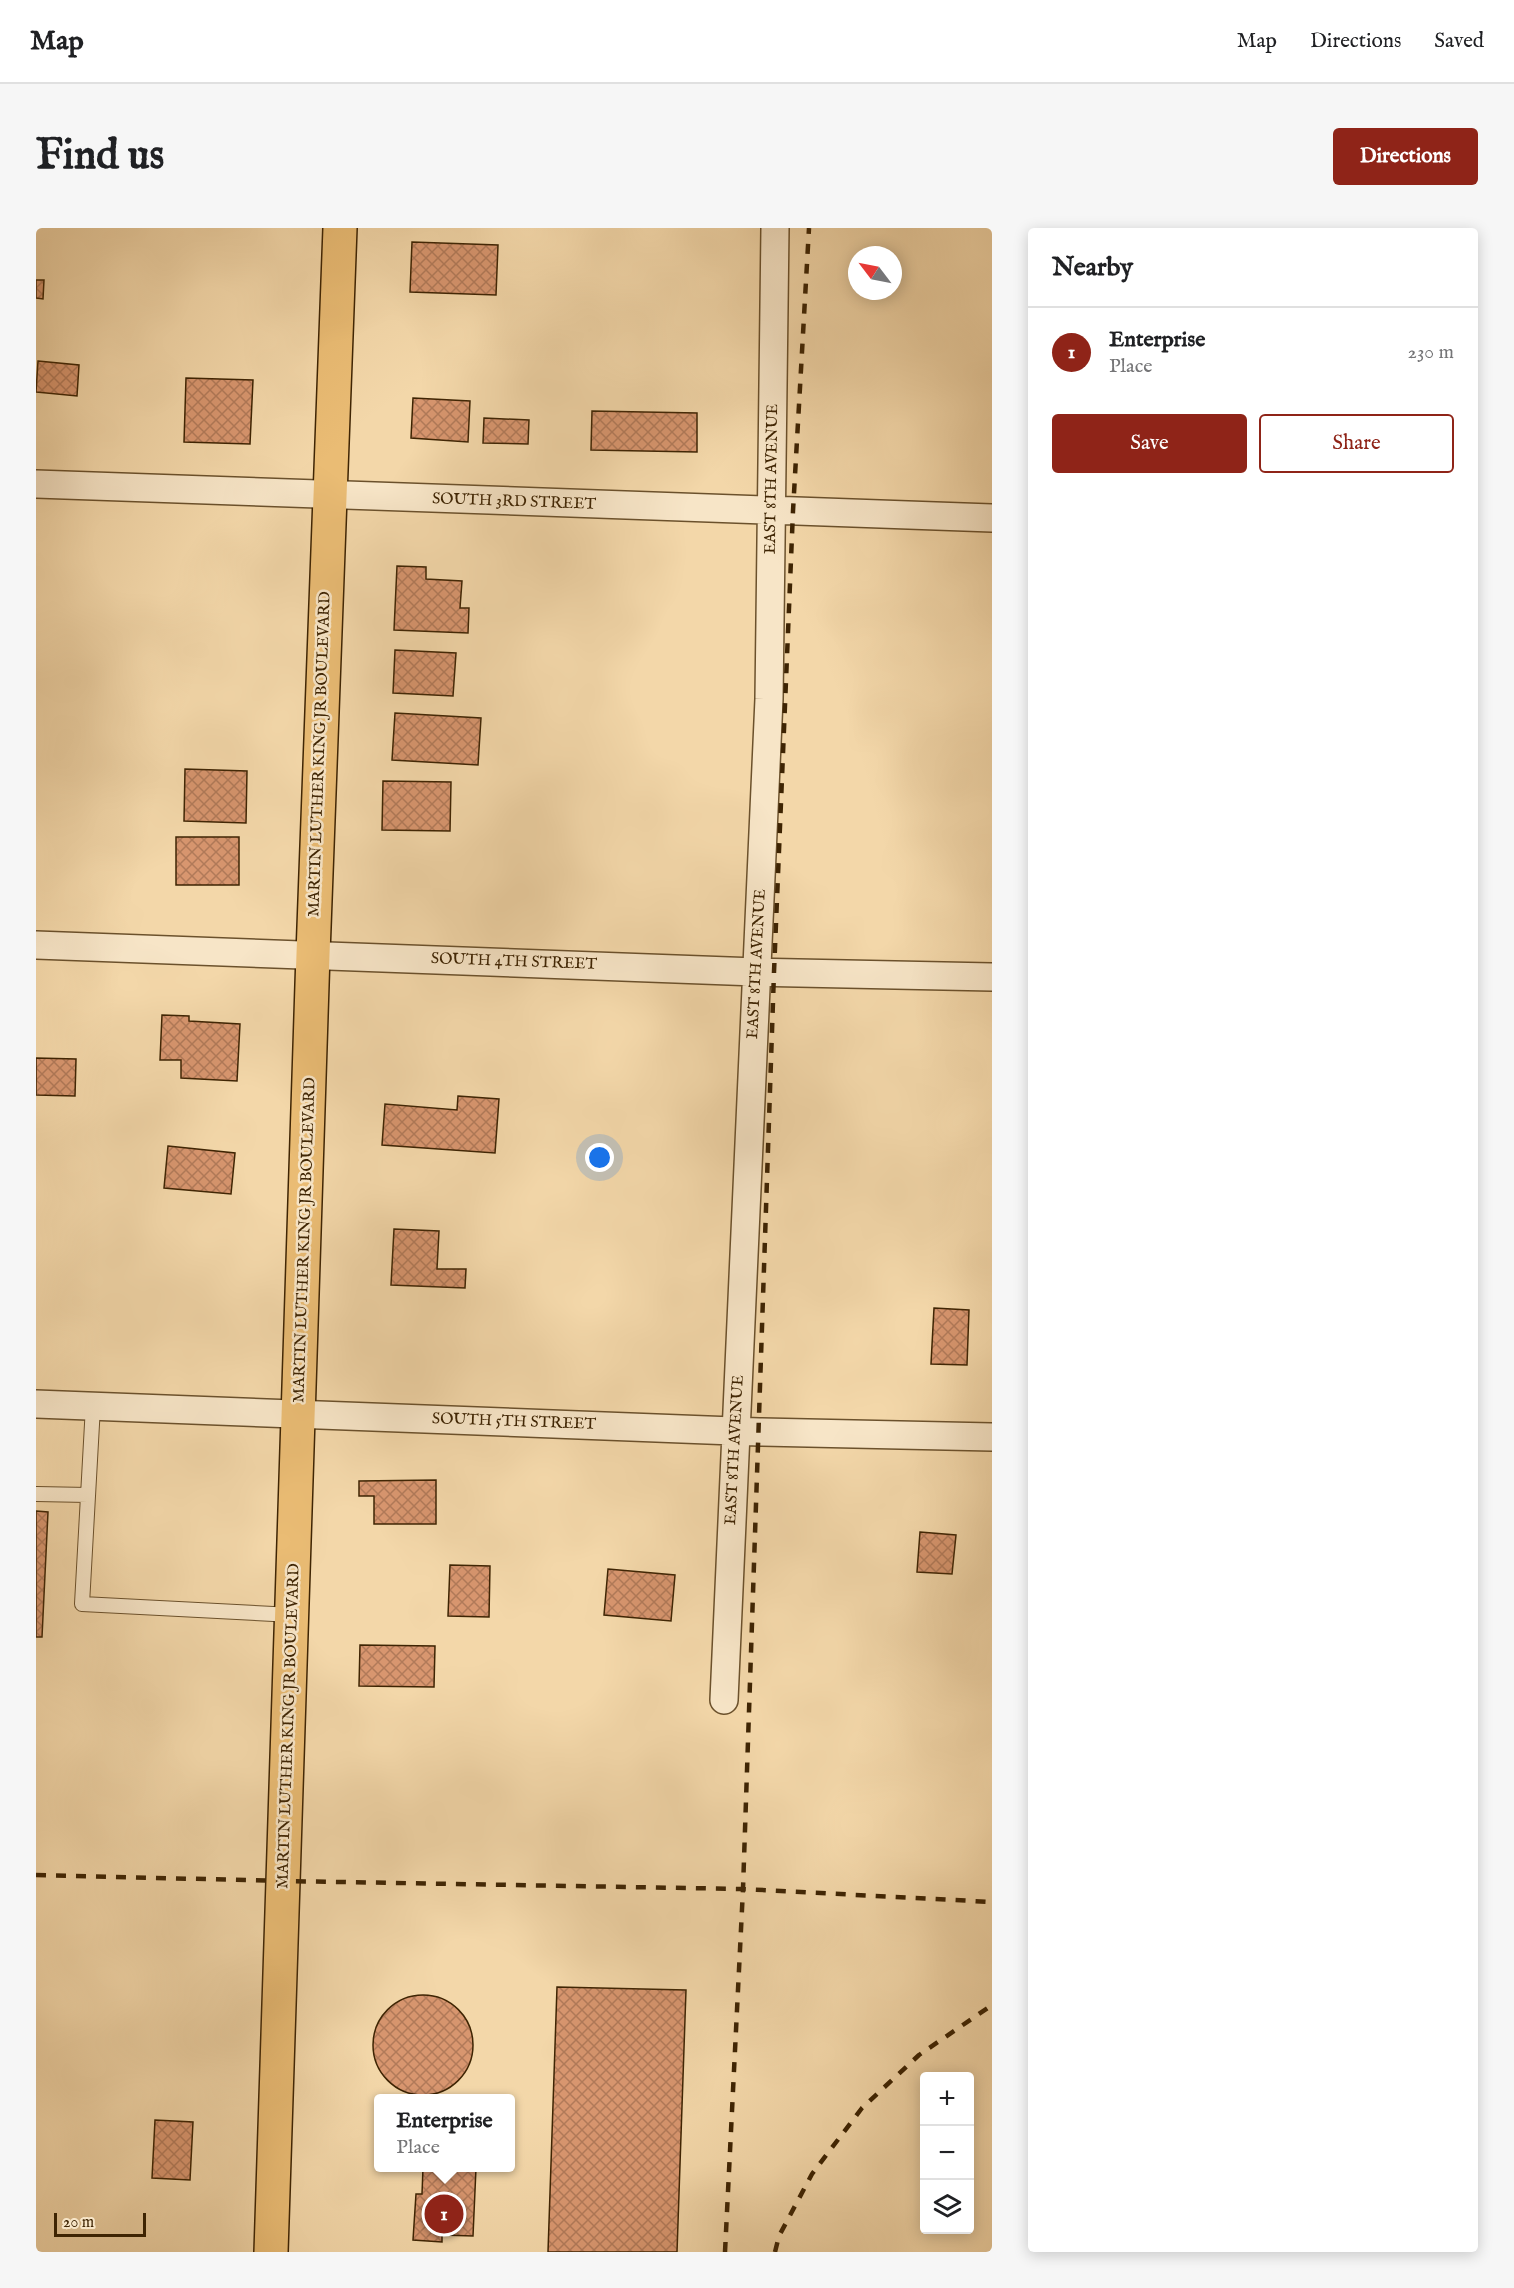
<!DOCTYPE html>
<meta charset="utf-8">
<style>
:root{--surface:#fff;--page:#f6f6f6;--text:#202124;--muted:#757577;--line:#e0e0e0;--accent:#8f2418}
body{margin:0;font-family:"IM FELL English",serif;background:var(--page);color:var(--text)}
.controls{position:absolute;right:18px;bottom:18px;display:grid;overflow:hidden;border-radius:6px;box-shadow:0 3px 15px #0003}
.controls button{width:54px;height:54px;display:grid;place-items:center;padding:0;border:0;border-bottom:2px solid var(--line);background:var(--surface);color:var(--text);font:30px sans-serif}
.compass{position:absolute;left:812px;top:18px;width:54px;height:54px;border-radius:50%;background:var(--surface);box-shadow:0 3px 15px #0003;rotate:302deg}
.scale{position:absolute;left:18px;bottom:15px;width:92px;box-sizing:border-box;padding-left:6px;border:3px solid #3e2403;border-top:0;font-size:16px;line-height:21px;white-space:nowrap;color:#3e2403;-webkit-text-stroke:4px #f7e5c7;paint-order:stroke}
.you{position:absolute;left:564px;top:930px;width:21px;height:21px;margin:-15px;border:4px solid #fff;border-radius:50%;background:#1a73e8;box-shadow:0 0 0 9px #1a73e833}
.badge{display:grid;place-items:center;width:39px;height:39px;border-radius:50%;background:var(--accent);color:#fff;font-size:20px;font-weight:700}
.pin{position:absolute;translate:-50% -50%;border:3px solid #fff;box-shadow:0 2px 6px #0006}
.popup{position:absolute;left:338px;top:1866px;width:141px;height:78px;box-sizing:border-box;display:grid;place-content:center;border-radius:6px;background:var(--surface);filter:drop-shadow(0 2px 4px #0005);font-size:20px;white-space:nowrap;color:var(--muted)}
.popup b{font-size:22px;color:var(--text)}
.popup::after{content:'';position:absolute;left:50%;top:100%;margin-left:-12px;border:12px solid transparent;border-top-color:var(--surface)}
.list{margin:0;padding:0;list-style:none}
h2{display:flex;justify-content:space-between;align-items:center;height:78px;margin:0;padding:0 24px;font-size:26px}
h2 small{font-size:20px;font-weight:400;color:var(--muted)}
.list li{display:grid;grid-template-columns:39px 1fr auto;gap:18px;align-items:center;box-sizing:border-box;height:90px;padding:0 24px;border-top:2px solid var(--line)}
.list b{display:block;font-size:22px;white-space:nowrap}
.list p{margin:0;font-size:20px;white-space:nowrap;color:var(--muted)}
.list em{font-size:20px;font-style:normal;color:var(--muted)}
.actions{display:flex;gap:12px;padding:18px 24px}
.actions a{flex:1;padding:14px 0;border:2px solid var(--accent);border-radius:6px;text-align:center;font-size:21px;color:var(--accent)}
.actions .main{background:var(--accent);color:#fff}
.icon{flex:none;width:33px;height:33px;fill:none;stroke:currentColor;stroke-width:2;stroke-linecap:round;stroke-linejoin:round}
.map{position:relative;flex:none;width:956px;height:2024px;overflow:hidden;border-radius:6px}
header{display:flex;align-items:center;gap:36px;box-sizing:border-box;height:84px;padding:0 30px;background:var(--surface);border-bottom:2px solid var(--line)}
header strong{font-size:28px}
nav{display:flex;gap:33px;margin-inline-start:auto;font-size:21px}
.intro{display:flex;align-items:center;justify-content:space-between;box-sizing:border-box;height:144px;padding:0 36px}
h1{margin:0;font-size:42px}
.button{padding:15px 27px;border-radius:6px;background:var(--accent);color:#fff;font-size:21px;font-weight:700}
main{display:flex;gap:36px;padding:0 36px}
aside{flex:1;background:var(--surface);border-radius:6px;box-shadow:0 3px 15px #0003}
.map>svg:first-child{display:block}
</style>
<header>
<strong>Map</strong>
<nav><a>Map</a><a>Directions</a><a>Saved</a></nav>
</header>
<div class="intro"><h1>Find us</h1><a class="button">Directions</a></div>
<main>
<div class="map">
<svg width="956" height="2024" viewBox="0 0 956 2024">
<defs>
<pattern id="building-cross-hatch" width="8" height="8" patternUnits="userSpaceOnUse" patternTransform="scale(1.5)"><rect width="8" height="8" fill="#d8966f"/><path d="M0 0l8 8M0 8l8-8" fill="none" stroke="#b17a59"/></pattern>
</defs>
<rect width="100%" height="100%" fill="#f3d7a9"/>
<filter id="stains"><feTurbulence type="fractalNoise" baseFrequency=".00333" numOctaves="4"/><feColorMatrix values="0 0 0 0 .2 0 0 0 0 .09 0 0 0 0 .02 0 0 0 .5 -.17"/></filter>
<radialGradient id="worn" r=".72"><stop offset=".6" stop-color="#630" stop-opacity="0"/><stop offset="1" stop-color="#630" stop-opacity=".3"/></radialGradient>
<!-- building -->
<path fill="url(#building-cross-hatch)" stroke="#3e2403" stroke-width="1.5" d="M 376,14 L 462,17 L 460,67 L 374,64 Z
M 0,52 L 8,52 L 7,71 L 0,70 Z
M 2,133 L 43,137 L 41,168 L 0,164 Z
M 150,150 L 217,152 L 214,216 L 148,214 Z
M 377,170 L 434,173 L 432,214 L 375,210 Z
M 556,183 L 661,185 L 661,224 L 555,222 Z
M 448,190 L 493,192 L 492,216 L 447,215 Z
M 361,338 L 390,339 L 390,351 L 426,353 L 424,380 L 433,380 L 432,405 L 358,402 Z
M 359,422 L 420,425 L 417,468 L 357,465 Z
M 359,485 L 445,490 L 442,537 L 356,532 Z
M 149,541 L 211,543 L 210,595 L 148,593 Z
M 347,553 L 415,554 L 414,603 L 346,602 Z
M 140,609 L 203,609 L 203,657 L 140,657 Z
M 126,787 L 153,788 L 153,793 L 204,796 L 201,853 L 145,850 L 145,832 L 124,832 Z
M 0,830 L 40,831 L 39,868 L 0,867 Z
M 422,868 L 463,871 L 459,925 L 346,917 L 349,876 L 421,882 Z
M 132,918 L 199,925 L 195,966 L 128,960 Z
M 358,1001 L 403,1003 L 401,1041 L 430,1041 L 429,1060 L 355,1057 Z
M 898,1080 L 933,1082 L 931,1137 L 895,1136 Z
M 400,1252 L 400,1296 L 338,1296 L 338,1268 L 323,1268 L 323,1253 Z
M 0,1283 L 12,1284 L 6,1409 L 0,1409 Z
M 884,1304 L 920,1307 L 916,1346 L 881,1344 Z
M 414,1337 L 454,1338 L 453,1389 L 412,1388 Z
M 572,1341 L 639,1347 L 635,1393 L 568,1387 Z
M 324,1417 L 399,1418 L 398,1459 L 323,1458 Z
M 521,1759 L 650,1762 L 641,2024 L 512,2024 Z
M337 1817a50 50 0 1 1 100 0a50 50 0 1 1-100 0Z
M 119,1892 L 157,1894 L 154,1952 L 116,1950 Z
M 387,1940 L 440,1940 L 437,2008 L 406,2007 L 406,2014 L 377,2012 L 380,1966 L 386,1966 Z"/>
<g fill="none" stroke-linecap="round" stroke-linejoin="round">
<defs>
<path id="lane" d="M 57,1178 L 46,1376 L 257,1387
M 0,1266 L 52,1267"/>
<path id="street" d="M 0,256 L 956,290
M 0,717 L 720,744 L 956,749
M 0,1176 L 723,1204 L 956,1209
M 688,1472 L 733,471 L 739,0"/>
<path id="primary" d="M 235,2024 L 277,726 L 304,0"/>
</defs>
<!-- lane casing -->
<use href="#lane" stroke="#6b512c" stroke-width="16"/>
<!-- street casing -->
<use href="#street" stroke="#6b512c" stroke-width="30"/>
<!-- primary casing -->
<use href="#primary" stroke="#3e2403" stroke-width="36"/>
<!-- lane -->
<use href="#lane" stroke="#f7e5c7" stroke-width="14"/>
<!-- street -->
<use href="#street" stroke="#f7e5c7" stroke-width="27"/>
<!-- primary -->
<use href="#primary" stroke="#eabc74" stroke-width="33"/>
<!-- rail -->
<path stroke="#3e2403" stroke-width="4.5" stroke-dasharray="10 10" stroke-linecap="butt" d="M 0,1647 L 248,1653 L 707,1661 L 956,1674
M 689,2024 L 707,1661 L 738,744 L 757,283 L 773,0
M 739,2024 L 743,2008 L 776,1946 L 826,1880 L 883,1827 L 956,1777"/>
</g>
<g text-anchor="middle" dominant-baseline="central" stroke-width="5" stroke-linejoin="round" paint-order="stroke">
<!-- street labels -->
<g font-size="16" fill="#3e2403" stroke="#f7e5c7">
<text transform="translate(736 251) rotate(-89)">EAST 8TH AVENUE</text>
<text transform="translate(478 274) rotate(2)">SOUTH 3RD STREET</text>
<text transform="translate(284 526) rotate(-88)">MARTIN LUTHER KING JR BOULEVARD</text>
<text transform="translate(478 734) rotate(2)">SOUTH 4TH STREET</text>
<text transform="translate(721 736) rotate(-87)">EAST 8TH AVENUE</text>
<text transform="translate(269 1012) rotate(-88)">MARTIN LUTHER KING JR BOULEVARD</text>
<text transform="translate(478 1194) rotate(2)">SOUTH 5TH STREET</text>
<text transform="translate(699 1222) rotate(-87)">EAST 8TH AVENUE</text>
<text transform="translate(253 1498) rotate(-88)">MARTIN LUTHER KING JR BOULEVARD</text>
</g>
</g>
<rect width="100%" height="100%" filter="url(#stains)"/>
<rect width="100%" height="100%" fill="url(#worn)"/>
</svg>
<div class="controls">
<button>+</button>
<button>−</button>
<button><svg class="icon" aria-label="layers" viewBox="0 0 24 24"><path d="M12 4l9 5-9 5-9-5zM3 14l9 5 9-5"/></svg></button>
</div>
<svg class="compass" viewBox="-18 -18 36 36"><path d="M0-13l5 13h-10z" fill="#e53935"/><path d="M0 13l5-13h-10z" fill="#757577"/></svg>
<div class="scale">20 m</div>
<div class="you"></div>
<div class="pin badge" style="left:408px;top:1986px">1</div>
<div class="popup"><b>Enterprise</b>Place</div>
</div>
<aside>
<h2>Nearby<small></small></h2>
<ul class="list">
<li><span class="badge">1</span><div><b>Enterprise</b><p>Place</p></div><em>230 m</em></li>
</ul>
<div class="actions"><a class="main">Save</a><a>Share</a></div>
</aside>
</main>
